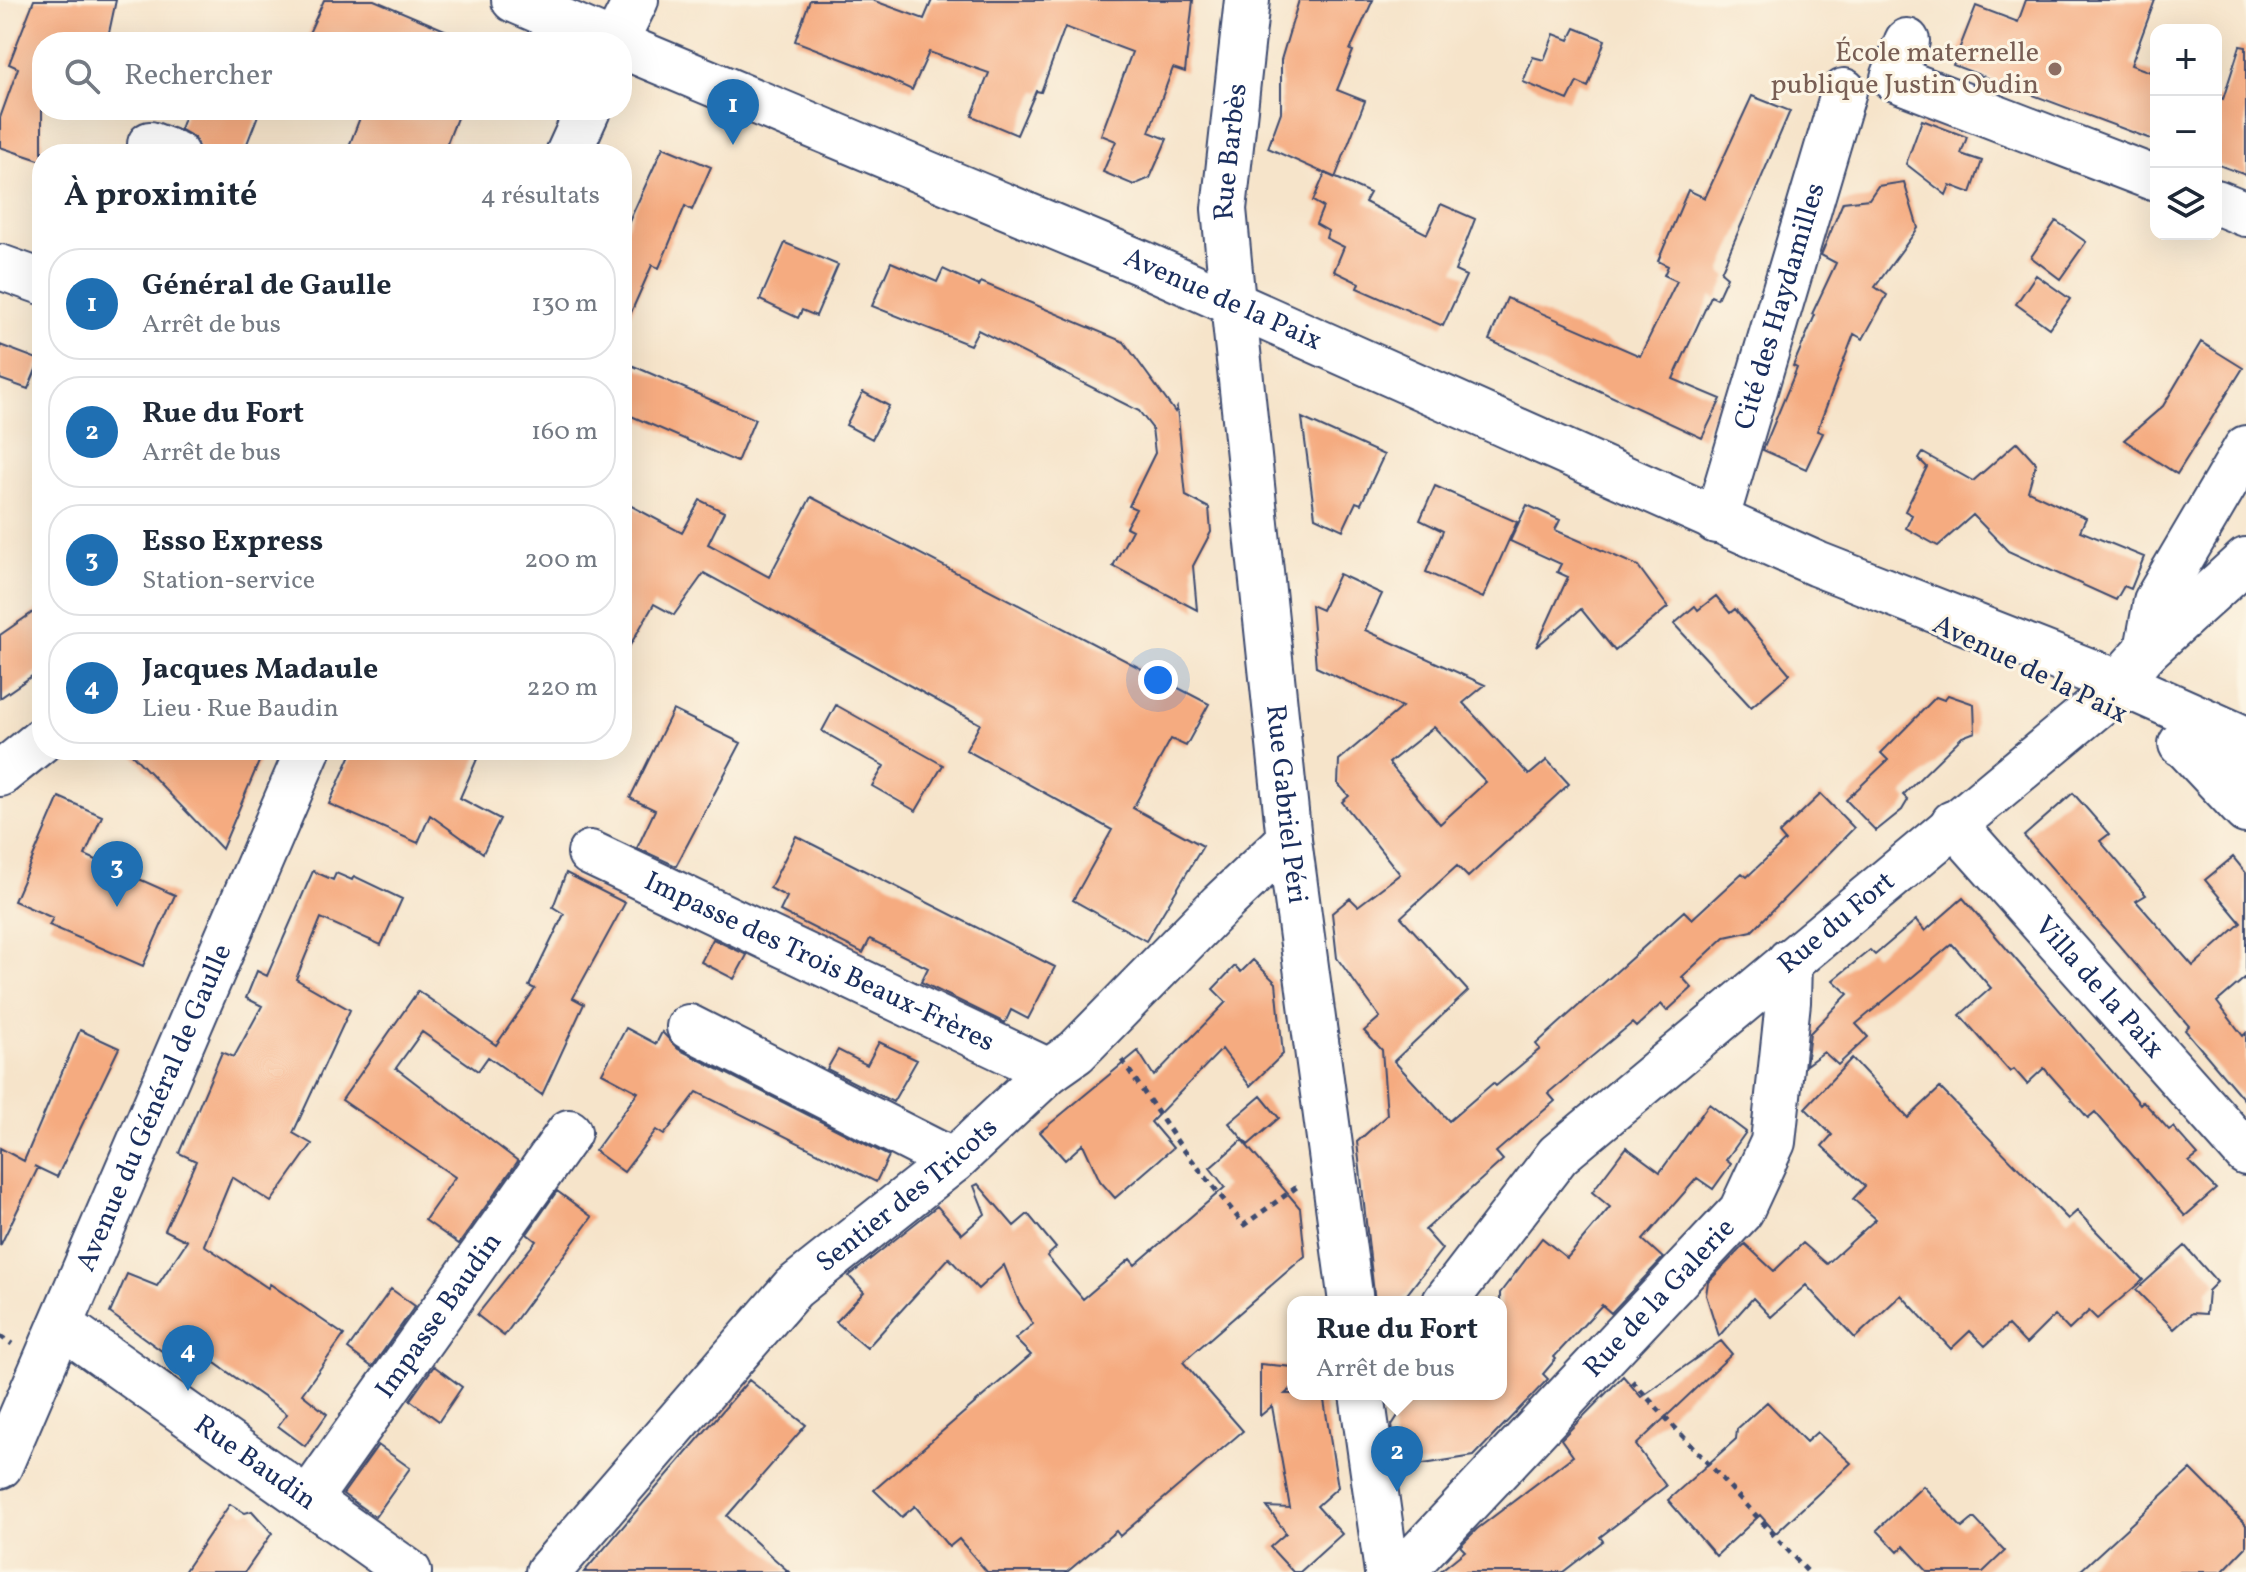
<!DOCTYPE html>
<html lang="fr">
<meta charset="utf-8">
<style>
:root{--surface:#fff;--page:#f6f6f7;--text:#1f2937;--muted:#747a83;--line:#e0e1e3;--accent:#1f6fb2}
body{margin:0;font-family:Vollkorn,serif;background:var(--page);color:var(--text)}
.controls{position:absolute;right:24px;top:24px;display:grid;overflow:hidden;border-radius:16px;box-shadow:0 8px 32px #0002}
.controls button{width:72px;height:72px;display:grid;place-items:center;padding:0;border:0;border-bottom:2px solid var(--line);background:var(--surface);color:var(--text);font:40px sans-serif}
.you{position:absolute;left:1158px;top:680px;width:28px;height:28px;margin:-20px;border:6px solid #fff;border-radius:50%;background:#1a73e8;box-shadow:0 0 0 12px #1a73e833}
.badge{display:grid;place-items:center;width:52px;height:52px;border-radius:50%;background:var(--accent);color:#fff;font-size:26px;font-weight:700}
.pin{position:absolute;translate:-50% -66px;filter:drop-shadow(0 2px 4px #0008)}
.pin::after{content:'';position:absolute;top:42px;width:28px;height:24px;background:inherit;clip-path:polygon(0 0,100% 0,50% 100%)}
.popup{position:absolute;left:1287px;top:1296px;width:220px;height:104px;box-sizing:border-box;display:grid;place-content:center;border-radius:16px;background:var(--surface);filter:drop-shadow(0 2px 6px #0005);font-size:26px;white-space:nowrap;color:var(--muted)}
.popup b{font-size:30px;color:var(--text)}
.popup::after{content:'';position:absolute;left:50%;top:100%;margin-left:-16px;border:16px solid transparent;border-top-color:var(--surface)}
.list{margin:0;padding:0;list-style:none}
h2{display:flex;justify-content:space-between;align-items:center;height:104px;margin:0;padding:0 32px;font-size:34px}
h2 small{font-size:26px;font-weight:400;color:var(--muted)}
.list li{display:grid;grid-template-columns:52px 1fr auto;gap:24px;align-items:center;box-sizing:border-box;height:112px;margin:0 16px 16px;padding:0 16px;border:2px solid var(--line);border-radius:32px}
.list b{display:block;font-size:30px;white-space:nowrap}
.list p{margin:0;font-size:26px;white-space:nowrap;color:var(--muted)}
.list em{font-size:26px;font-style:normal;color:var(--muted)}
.icon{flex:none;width:44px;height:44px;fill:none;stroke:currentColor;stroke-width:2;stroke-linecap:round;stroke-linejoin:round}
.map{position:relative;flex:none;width:2246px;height:1572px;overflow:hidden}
.search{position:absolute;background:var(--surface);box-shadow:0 8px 32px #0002;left:32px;top:32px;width:600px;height:88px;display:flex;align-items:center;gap:20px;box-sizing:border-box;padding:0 28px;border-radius:32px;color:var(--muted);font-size:30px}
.panel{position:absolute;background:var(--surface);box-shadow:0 8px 32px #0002;left:32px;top:144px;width:600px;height:616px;border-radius:32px}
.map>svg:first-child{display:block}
</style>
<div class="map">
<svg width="2246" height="1572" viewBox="0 0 2246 1572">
<rect width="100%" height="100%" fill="#fcf5e5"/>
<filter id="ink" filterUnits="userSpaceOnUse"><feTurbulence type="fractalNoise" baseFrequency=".0125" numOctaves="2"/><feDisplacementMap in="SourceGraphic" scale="16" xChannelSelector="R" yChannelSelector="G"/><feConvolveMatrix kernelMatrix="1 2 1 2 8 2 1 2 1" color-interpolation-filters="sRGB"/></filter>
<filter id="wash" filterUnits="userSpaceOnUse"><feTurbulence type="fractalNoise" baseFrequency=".006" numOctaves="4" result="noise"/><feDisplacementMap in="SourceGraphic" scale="32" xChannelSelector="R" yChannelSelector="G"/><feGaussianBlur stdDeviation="1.8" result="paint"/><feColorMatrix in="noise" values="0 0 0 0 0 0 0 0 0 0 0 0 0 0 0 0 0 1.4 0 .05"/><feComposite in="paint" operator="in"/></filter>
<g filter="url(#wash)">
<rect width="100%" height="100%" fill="#f6e4ca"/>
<g id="blocks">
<!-- building -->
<path fill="#f5ab80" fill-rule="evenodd" d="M 34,0 L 116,0 L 107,42 L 42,42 L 42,161 L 0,147 L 0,118 L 18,68 L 9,64 Z
M 324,0 L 374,0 L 473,42 L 305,42 Z
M 810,0 L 872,0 L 924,19 L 932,0 L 1193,0 L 1185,72 L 1173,68 L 1149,132 L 1167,139 L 1150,178 L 1134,185 L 1103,172 L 1116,141 L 1101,135 L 1132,52 L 1065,27 L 1041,92 L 1036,91 L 1017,135 L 972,116 L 989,73 L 929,52 L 912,90 L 863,67 L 795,41 Z
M 1299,0 L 1373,0 L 1350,50 L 1353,51 L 1337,90 L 1365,101 L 1335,178 L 1268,148 L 1281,112 L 1281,60 Z
M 2026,0 L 2155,0 L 2131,65 L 2156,74 L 2156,141 L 1953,65 L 1976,6 L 2018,22 Z
M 1575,28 L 1605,40 L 1588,87 L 1577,82 L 1568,100 L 1523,82 L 1533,57 L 1544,60 L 1554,34 L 1569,40 Z
M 2240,46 L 2246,47 L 2246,175 L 2216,164 L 2216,97 L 2223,99 Z
M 1752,96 L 1790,111 L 1721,272 L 1727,277 L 1717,299 L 1711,296 L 1673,379 L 1721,399 L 1702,438 L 1489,340 L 1507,298 L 1640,356 L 1677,281 L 1664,275 L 1668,266 L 1658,261 L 1688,190 L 1705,198 Z
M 187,110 L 260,110 L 243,154 L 200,154 L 195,138 L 180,129 Z
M 363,110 L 460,110 L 443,154 L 346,154 Z
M 1922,120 L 1967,137 L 1961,154 L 1982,161 L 1971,193 L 1950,185 L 1946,195 L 1906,164 Z
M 663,147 L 711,167 L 692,210 L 685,206 L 659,268 L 652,265 L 622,333 L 622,237 Z
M 1325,173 L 1370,193 L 1365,202 L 1427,234 L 1441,204 L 1475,219 L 1455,271 L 1466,276 L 1443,326 L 1357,288 L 1359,283 L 1334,271 L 1344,247 L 1326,238 L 1328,231 L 1316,224 L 1323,207 L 1313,201 Z
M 1904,182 L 1918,228 L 1875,287 L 1887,295 L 1863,339 L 1854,334 L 1817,431 L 1823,433 L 1806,469 L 1763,450 L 1797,368 L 1793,366 L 1815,315 L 1812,314 L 1836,263 L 1821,255 L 1843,202 L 1869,199 L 1878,186 Z
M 2056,221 L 2086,242 L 2060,279 L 2031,257 Z
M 785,243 L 838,265 L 816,316 L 802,310 L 798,318 L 760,300 Z
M 891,262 L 937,282 L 943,269 L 979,286 L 981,282 L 1124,342 L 1175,412 L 1177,408 L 1186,496 L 1209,508 L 1211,532 L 1193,566 L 1197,610 L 1113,566 L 1132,530 L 1126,527 L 1136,509 L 1129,506 L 1155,453 L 1152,428 L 1139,411 L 978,330 L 970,345 L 872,306 Z
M 2036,275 L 2070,299 L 2049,328 L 2016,304 Z
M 2201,342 L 2243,368 L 2177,474 L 2124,440 L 2163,406 Z
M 0,345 L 40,360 L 28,389 L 0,379 Z
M 622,361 L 755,419 L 737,462 L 622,412 Z
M 863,392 L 889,406 L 872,439 L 846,425 Z
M 1302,418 L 1384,455 L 1361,504 L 1356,502 L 1343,530 L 1315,517 Z
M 2017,442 L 2036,463 L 2028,491 L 2086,518 L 2080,531 L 2144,557 L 2131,589 L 2124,586 L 2116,600 L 2008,551 L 1973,515 L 1938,546 L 1906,528 L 1912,515 L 1905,511 L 1927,467 L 1919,459 L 1923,453 L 1973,481 Z
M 1435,486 L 1517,522 L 1483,598 L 1426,572 L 1443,531 L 1420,520 Z
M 811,497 L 1209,704 L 1186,746 L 1171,739 L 1133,808 L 1203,846 L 1146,941 L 1073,900 L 1112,830 L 966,750 L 980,724 L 790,620 L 704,573 L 674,615 L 654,604 L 622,659 L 622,501 L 682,533 L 700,500 L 724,512 L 708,544 L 769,577 Z
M 1527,505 L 1560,520 L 1555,530 L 1638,566 L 1668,607 L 1615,651 L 1581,609 L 1536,647 L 1568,577 L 1557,572 L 1561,564 L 1510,541 Z
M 1339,574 L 1382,594 L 1365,630 L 1485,685 L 1463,703 L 1529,775 L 1547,760 L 1569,784 L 1468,877 L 1457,866 L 1401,917 L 1468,991 L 1394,1061 L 1449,1121 L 1493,1083 L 1496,1086 L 1540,1049 L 1536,1044 L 1684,911 L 1692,919 L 1742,873 L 1747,877 L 1785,841 L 1779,834 L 1821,794 L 1854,828 L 1752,931 L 1725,937 L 1682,977 L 1692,988 L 1667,1011 L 1661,1004 L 1636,1027 L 1632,1023 L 1548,1093 L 1555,1101 L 1496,1152 L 1503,1160 L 1425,1230 L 1442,1249 L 1401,1302 L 1375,1302 L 1357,1142 L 1387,1115 L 1382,1050 L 1364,1031 L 1380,1017 L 1337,958 L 1332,913 L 1350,898 L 1358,906 L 1400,874 L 1342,802 L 1349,796 L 1338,784 L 1339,760 L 1402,707 L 1316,667 L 1311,605 L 1322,610 ZM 1434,727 L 1486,782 L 1440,824 L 1389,763 Z
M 1716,596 L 1730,613 L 1735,609 L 1790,674 L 1751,707 L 1674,624 L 1695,606 L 1698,610 Z
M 42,606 L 42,669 L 0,698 L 0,635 Z
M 1948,695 L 1974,704 L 1975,732 L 1962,737 L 1903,795 L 1908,800 L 1902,810 L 1876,831 L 1846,800 L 1888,760 L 1881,753 L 1936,697 L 1944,700 Z
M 836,705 L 943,765 L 916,811 L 872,786 L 884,766 L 822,731 Z
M 673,710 L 741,743 L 676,866 L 637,848 L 655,810 L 630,798 Z
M 128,750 L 264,750 L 222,849 Z
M 353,750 L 481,750 L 460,798 L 500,819 L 483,853 L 430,815 L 418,843 L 329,804 Z
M 2073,793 L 2109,834 L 2100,841 L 2146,895 L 2136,901 L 2193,966 L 2241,923 L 2205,880 L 2233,857 L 2246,873 L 2246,977 L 2217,1002 L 2243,1036 L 2246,1033 L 2246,1102 L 2185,1030 L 2189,1026 L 2024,836 Z
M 59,797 L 102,816 L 85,855 L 175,895 L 143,966 L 49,925 L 53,918 L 14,901 Z
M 796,836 L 1055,967 L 1028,1019 L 1011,1010 L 1005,1023 L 921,982 L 928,968 L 870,939 L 863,953 L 780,911 L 787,897 L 770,888 Z
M 313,871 L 333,880 L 336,873 L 352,880 L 354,876 L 402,899 L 381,945 L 321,918 L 296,979 L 350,1010 L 293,1133 L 312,1144 L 271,1202 L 232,1177 L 204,1245 L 268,1288 L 270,1284 L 344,1335 L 302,1394 L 327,1414 L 305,1446 L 278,1426 L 287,1414 L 178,1337 L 166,1354 L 110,1313 L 127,1274 L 157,1286 L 187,1241 L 165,1230 L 196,1161 L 179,1153 L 222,1052 L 234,1057 L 262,1006 L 246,998 L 257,971 L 267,976 Z
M 566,873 L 625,903 L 573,998 L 584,1004 L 542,1095 L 488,1057 L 478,1071 L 422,1032 L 396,1068 L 518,1161 L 459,1244 L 425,1220 L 455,1177 L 342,1100 L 418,991 L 496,1045 L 535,989 L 529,986 L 564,914 L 553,907 Z
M 1963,898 L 2140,1104 L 2143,1101 L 2169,1130 L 2173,1127 L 2198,1155 L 2189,1162 L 2216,1189 L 2185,1216 L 2095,1112 L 2088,1118 L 2044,1068 L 2027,1084 L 2014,1069 L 2010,1072 L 1960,1015 L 1991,988 L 1952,944 L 1856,1024 L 1868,1037 L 1838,1065 L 1824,1052 L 1806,1065 L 1810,1033 L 1848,994 L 1833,980 L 1870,950 L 1875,955 L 1916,920 L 1925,931 Z
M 713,939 L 747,955 L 734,979 L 701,962 Z
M 1253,960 L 1276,983 L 1283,1054 L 1250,1086 L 1222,1049 L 1151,1122 L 1173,1148 L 1115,1198 L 1100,1181 L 1083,1144 L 1065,1160 L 1040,1132 L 1138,1051 L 1154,1076 L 1226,1002 L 1213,989 L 1235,966 L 1241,972 Z
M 626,1028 L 656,1044 L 662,1032 L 678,1049 L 889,1156 L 876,1182 L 697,1092 L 664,1135 L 656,1130 L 624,1172 L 595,1151 L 638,1092 L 602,1073 Z
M 80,1030 L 119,1048 L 57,1177 L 34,1166 L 38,1168 L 0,1246 L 0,1148 L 24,1161 Z
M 879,1042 L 917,1060 L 893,1102 L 827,1069 L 838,1050 L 867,1065 Z
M 1852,1058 L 1908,1118 L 1940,1088 L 2068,1219 L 2077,1211 L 2143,1280 L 2097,1319 L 2089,1311 L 2069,1330 L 2055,1315 L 2026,1344 L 2008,1325 L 1985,1346 L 1970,1331 L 1951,1349 L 1901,1295 L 1855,1338 L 1806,1285 L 1771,1317 L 1753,1298 L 1719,1336 L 1706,1295 L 1708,1282 L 1745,1244 L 1774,1271 L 1803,1243 L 1827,1264 L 1876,1219 L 1853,1199 L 1865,1186 L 1822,1146 L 1832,1135 L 1805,1108 Z
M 1261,1096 L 1279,1118 L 1248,1145 L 1229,1123 Z
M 1709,1104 L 1746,1132 L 1726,1160 L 1731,1164 L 1713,1189 L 1697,1178 L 1643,1240 L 1663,1258 L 1611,1313 L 1602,1305 L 1554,1357 L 1556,1359 L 1543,1374 L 1548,1379 L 1474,1456 L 1398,1468 L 1392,1425 L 1412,1394 L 1501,1394 L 1500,1293 L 1542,1238 L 1567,1258 L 1610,1207 L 1592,1192 L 1626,1147 L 1660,1172 Z
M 1242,1140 L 1300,1208 L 1305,1256 L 1183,1362 L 1243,1431 L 1120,1536 L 1116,1531 L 1067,1572 L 987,1572 L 959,1539 L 949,1547 L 915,1506 L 902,1517 L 874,1490 L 1031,1355 L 1015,1339 L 1033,1324 L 1019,1302 L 1004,1265 L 978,1289 L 949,1258 L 867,1348 L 836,1322 L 864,1292 L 849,1276 L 937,1206 L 962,1234 L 985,1214 L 974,1186 L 978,1184 L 1014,1226 L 1028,1214 L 1056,1248 L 1047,1256 L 1083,1299 L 1130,1259 L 1135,1265 L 1225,1187 L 1210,1168 Z
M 557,1191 L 592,1217 L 504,1336 L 477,1315 L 536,1241 L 527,1234 Z
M 2185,1246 L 2217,1282 L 2208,1291 L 2206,1314 L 2192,1313 L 2174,1329 L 2136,1290 Z
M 391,1289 L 415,1306 L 372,1367 L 348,1349 Z
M 1721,1341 L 1732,1354 L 1636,1445 L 1666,1486 L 1600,1537 L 1603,1541 L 1563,1572 L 1439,1572 L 1465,1551 L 1460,1546 L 1477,1529 L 1573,1456 L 1561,1439 L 1623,1376 L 1641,1397 Z
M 1260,1364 L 1293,1367 L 1293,1387 L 1285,1394 L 1323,1394 L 1338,1487 L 1317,1506 L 1342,1534 L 1300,1572 L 1293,1572 L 1270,1547 L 1286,1533 L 1267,1507 L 1290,1508 L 1272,1406 L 1260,1416 Z
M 434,1366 L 462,1387 L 439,1421 L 410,1400 Z
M 749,1380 L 806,1425 L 727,1516 L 789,1572 L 584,1572 Z
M 1767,1402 L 1806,1442 L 1817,1432 L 1851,1463 L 1776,1533 L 1760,1515 L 1716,1556 L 1668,1500 L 1736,1439 L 1737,1429 Z
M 378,1445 L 410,1468 L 375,1517 L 343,1494 Z
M 2191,1469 L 2246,1525 L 2246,1547 L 2222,1572 L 2079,1572 Z
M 1923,1486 L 1962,1528 L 1974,1518 L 2005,1551 L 1983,1572 L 1928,1572 L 1904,1546 L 1898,1552 L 1877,1530 Z
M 230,1504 L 245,1513 L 252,1511 L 272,1533 L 245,1572 L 184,1572 Z"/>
</g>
</g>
<g filter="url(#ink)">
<use href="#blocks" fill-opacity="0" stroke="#3c4a6e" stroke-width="2"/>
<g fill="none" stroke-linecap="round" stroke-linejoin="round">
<defs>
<g id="minor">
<path d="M 1907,41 L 1893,78 L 2156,179"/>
<path d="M 150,144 L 176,154"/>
<path d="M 2216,202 L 2246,214"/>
<path d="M 0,267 L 42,282"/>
<path id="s1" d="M 1233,303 L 1224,209 L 1247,0"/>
<path id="s2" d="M 1716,521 L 1844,91"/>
<path d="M 2147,650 L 2156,601 L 2246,448"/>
<path d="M 2184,745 L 2246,811"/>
<path d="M 0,774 L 42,740"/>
<path id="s3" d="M 1953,823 L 2246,1153"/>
<path id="s4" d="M 590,853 L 1049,1071"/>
<path d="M 689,1027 L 953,1161"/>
<path id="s5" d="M 1445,1302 L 1558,1155 L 2098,705 L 2147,650 L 2246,560"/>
<path id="s6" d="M 61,1325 L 409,1572"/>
<path id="s7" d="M 308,1500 L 569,1132"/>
<path id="s8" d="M 548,1572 L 793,1288 L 953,1161 L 1049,1071 L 1076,1052 L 1221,904 L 1289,840"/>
<path id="s9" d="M 1402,1572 L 1741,1211 L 1773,1142 L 1788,1002 L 1789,961"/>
</g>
<g id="major">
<path d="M 514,0 L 612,42"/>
<path d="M 615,42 L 636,0"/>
<path id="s10" d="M 622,46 L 1144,264 L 1817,564 L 2118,682 L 2246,739"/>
<path d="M 568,154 L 588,110"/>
<path id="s11" d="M 1233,303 L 1289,840 L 1351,1302"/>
<path d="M 2181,744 L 2246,773"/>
<path d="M 1362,1394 L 1387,1572"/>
<path id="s12" d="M 0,1466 L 308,750"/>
</g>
</defs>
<!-- minor casing -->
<use href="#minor" stroke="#3c4a6e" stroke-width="48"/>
<!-- major casing -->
<use href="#major" stroke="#3c4a6e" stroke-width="48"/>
<!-- path -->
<path stroke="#3c4a6e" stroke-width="5" stroke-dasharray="6 6" stroke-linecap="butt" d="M 1122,1060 L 1179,1144 L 1244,1225 L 1297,1187
M 0,1336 L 12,1344
M 1632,1381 L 1808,1572"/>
<!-- minor -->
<use href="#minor" stroke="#fff" stroke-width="44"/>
<!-- major -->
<use href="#major" stroke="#fff" stroke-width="44"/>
</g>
</g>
<!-- markers -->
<circle fill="#8d6e63" stroke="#fcf5e5" stroke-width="3" cx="2055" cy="69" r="8"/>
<g text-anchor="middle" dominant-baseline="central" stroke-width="6" stroke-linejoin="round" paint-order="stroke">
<!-- education labels -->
<g font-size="28" fill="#785e54" stroke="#fcf5e5" text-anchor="end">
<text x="2039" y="53">École maternelle<tspan x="2039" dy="32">publique Justin Oudin</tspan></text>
</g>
<!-- street labels -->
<g font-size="28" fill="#1b2f5e" stroke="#fcf5e5">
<text stroke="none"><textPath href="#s1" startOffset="152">Rue Barbès</textPath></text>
<text stroke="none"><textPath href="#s10" startOffset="652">Avenue de la Paix</textPath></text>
<text stroke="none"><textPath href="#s2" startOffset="224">Cité des Haydamilles</textPath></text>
<text transform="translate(2030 670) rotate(26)">Avenue de la Paix</text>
<text stroke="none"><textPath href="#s11" startOffset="504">Rue Gabriel Péri</textPath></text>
<text stroke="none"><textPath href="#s5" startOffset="548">Rue du Fort</textPath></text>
<text stroke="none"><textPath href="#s4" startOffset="254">Impasse des Trois Beaux-Frères</textPath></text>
<text stroke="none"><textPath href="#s3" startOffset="220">Villa de la Paix</textPath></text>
<text stroke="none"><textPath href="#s12" startOffset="390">Avenue du Général de Gaulle</textPath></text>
<text stroke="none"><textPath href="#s8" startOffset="522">Sentier des Tricots</textPath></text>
<text stroke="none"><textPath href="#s9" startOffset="376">Rue de la Galerie</textPath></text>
<text stroke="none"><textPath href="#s7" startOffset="226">Impasse Baudin</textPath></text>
<text stroke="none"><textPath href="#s6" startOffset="238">Rue Baudin</textPath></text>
</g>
</g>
</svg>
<div class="controls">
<button>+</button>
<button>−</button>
<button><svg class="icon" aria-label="layers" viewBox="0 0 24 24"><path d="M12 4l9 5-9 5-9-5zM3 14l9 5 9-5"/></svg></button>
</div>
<div class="you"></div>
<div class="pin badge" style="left:733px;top:145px">1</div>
<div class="pin badge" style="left:1397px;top:1492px">2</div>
<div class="popup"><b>Rue du Fort</b>Arrêt de bus</div>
<div class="pin badge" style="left:117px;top:907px">3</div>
<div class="pin badge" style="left:188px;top:1391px">4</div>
<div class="search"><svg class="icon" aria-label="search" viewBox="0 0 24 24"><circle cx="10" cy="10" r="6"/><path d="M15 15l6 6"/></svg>Rechercher</div>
<section class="panel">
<h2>À proximité<small>4 résultats</small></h2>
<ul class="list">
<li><span class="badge">1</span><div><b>Général de Gaulle</b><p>Arrêt de bus</p></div><em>130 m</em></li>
<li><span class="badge">2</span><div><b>Rue du Fort</b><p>Arrêt de bus</p></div><em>160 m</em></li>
<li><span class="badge">3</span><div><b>Esso Express</b><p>Station-service</p></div><em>200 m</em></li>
<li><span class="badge">4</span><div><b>Jacques Madaule</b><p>Lieu · Rue Baudin</p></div><em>220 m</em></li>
</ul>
</section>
</div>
